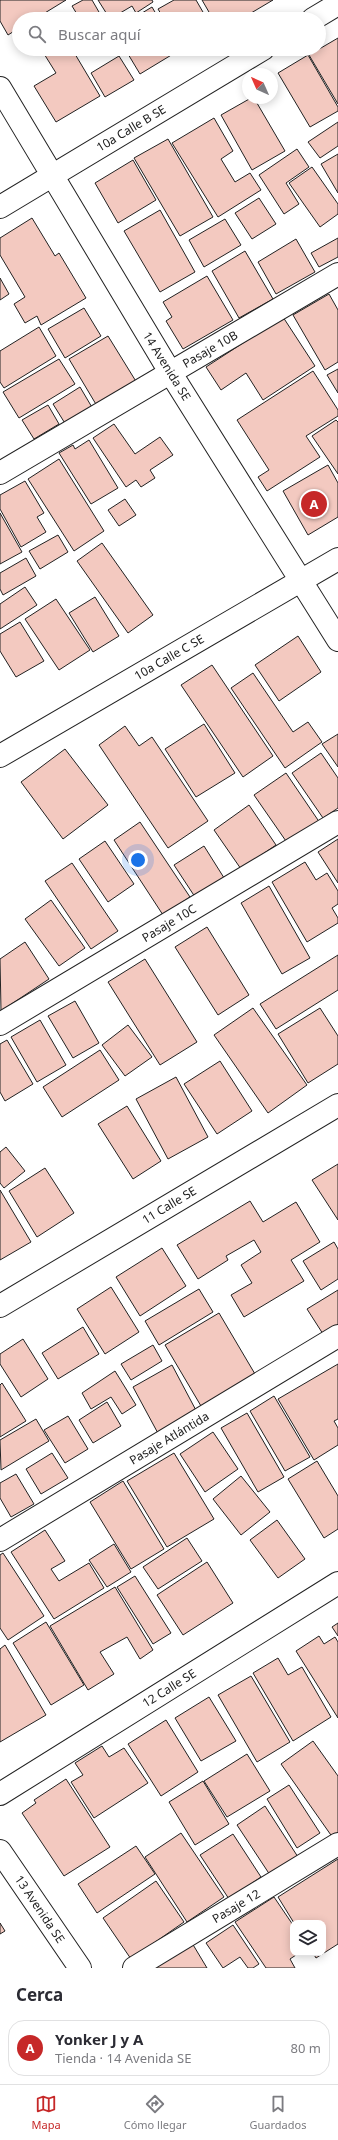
<!DOCTYPE html>
<html lang="es">
<meta charset="utf-8">
<style>
:root{--surface:#fff;--page:#f7f7f7;--text:#2b2b33;--muted:#7c7c81;--line:#e1e1e2;--accent:#c62828}
body{margin:0;font-family:"Noto Sans",sans-serif;background:var(--page);color:var(--text)}
.controls{position:absolute;right:12px;bottom:12px;display:grid;overflow:hidden;border-radius:8px;box-shadow:0 2px 10px #0003}
.controls button{width:36px;height:36px;display:grid;place-items:center;padding:0;border:0;border-bottom:1px solid var(--line);background:var(--surface);color:var(--text);font:20px sans-serif}
.compass{position:absolute;left:242px;top:68px;width:36px;height:36px;border-radius:50%;background:var(--surface);box-shadow:0 2px 10px #0003;rotate:315deg}
.you{position:absolute;left:138px;top:860px;width:14px;height:14px;margin:-10px;border:3px solid #fff;border-radius:50%;background:#1a73e8;box-shadow:0 0 0 6px #1a73e833}
.badge{display:grid;place-items:center;width:26px;height:26px;border-radius:50%;background:var(--accent);color:#fff;font-size:13px;font-weight:700}
.pin{position:absolute;translate:-50% -50%;border:2px solid #fff;box-shadow:0 1px 4px #0006}
.list{margin:0;padding:0;list-style:none}
h2{display:flex;justify-content:space-between;align-items:center;height:52px;margin:0;padding:0 16px;font-size:17px}
h2 small{font-size:13px;font-weight:400;color:var(--muted)}
.list li{display:grid;grid-template-columns:26px 1fr auto;gap:12px;align-items:center;box-sizing:border-box;height:56px;margin:0 8px 8px;padding:0 8px;border:1px solid var(--line);border-radius:16px}
.list b{display:block;font-size:15px;white-space:nowrap}
.list p{margin:0;font-size:13px;white-space:nowrap;color:var(--muted)}
.list em{font-size:13px;font-style:normal;color:var(--muted)}
.icon{flex:none;width:22px;height:22px;fill:none;stroke:currentColor;stroke-width:2;stroke-linecap:round;stroke-linejoin:round}
.map{position:relative;flex:none;width:338px;height:1968px;overflow:hidden}
.search{position:absolute;background:var(--surface);box-shadow:0 2px 10px #0003;left:12px;right:12px;top:12px;height:44px;display:flex;align-items:center;gap:10px;box-sizing:border-box;padding:0 14px;border-radius:22px;color:var(--muted);font-size:15px}
.sheet{height:116px;background:var(--surface)}
nav{display:flex;justify-content:space-around;align-items:center;box-sizing:border-box;height:56px;border-top:1px solid var(--line);background:var(--surface);font-size:11px;color:var(--muted)}
nav a{display:grid;justify-items:center;gap:2px}
nav .on{color:var(--accent)}
.map>svg:first-child{display:block}
</style>
<div class="map">
<svg width="338" height="1968" viewBox="0 0 338 1968">
<rect width="100%" height="100%" fill="#fff"/>
<!-- building -->
<path fill="#f3c9c0" stroke="#222" d="M 0,0 L 66,0 L 35,19 L 19,19 L 19,28 L 8,35 L 0,21 Z
M 83,0 L 92,0 L 103,19 L 80,19 L 72,6 Z
M 98,0 L 152,0 L 153,2 L 136,13 L 132,6 L 110,19 Z
M 174,0 L 196,0 L 207,19 L 164,19 L 158,9 Z
M 202,0 L 273,0 L 241,19 L 213,19 Z
M 152,7 L 159,19 L 132,19 Z
M 338,38 L 338,104 L 309,55 Z
M 41,49 L 72,49 L 100,96 L 56,122 L 34,86 L 56,73 Z
M 125,49 L 177,49 L 178,51 L 140,74 Z
M 308,55 L 338,107 L 338,111 L 310,127 L 278,73 Z
M 119,56 L 134,80 L 105,97 L 91,73 Z
M 251,98 L 254,98 L 285,151 L 252,170 L 221,115 Z
M 214,118 L 233,151 L 221,159 L 235,182 L 250,173 L 261,190 L 218,217 L 172,143 Z
M 338,122 L 338,146 L 320,158 L 308,142 Z
M 168,139 L 213,217 L 180,236 L 134,158 Z
M 297,149 L 309,167 L 286,183 L 299,204 L 284,214 L 259,175 Z
M 338,154 L 338,193 L 321,164 Z
M 133,160 L 156,200 L 118,223 L 95,183 Z
M 312,167 L 338,204 L 338,214 L 320,227 L 289,183 Z
M 259,198 L 276,224 L 252,239 L 235,213 Z
M 160,210 L 195,272 L 160,292 L 124,231 Z
M 32,218 L 55,256 L 59,253 L 86,298 L 41,325 L 37,316 L 25,323 L 14,304 L 25,297 L 0,255 L 0,238 Z
M 225,219 L 241,245 L 204,267 L 189,240 Z
M 338,238 L 338,257 L 319,267 L 311,253 Z
M 296,239 L 315,272 L 276,294 L 258,262 Z
M 245,251 L 273,299 L 239,318 L 212,271 Z
M 207,276 L 233,320 L 183,349 L 166,321 L 172,317 L 163,302 Z
M 0,278 L 9,294 L 0,300 Z
M 329,294 L 338,310 L 338,362 L 325,370 L 293,315 Z
M 84,308 L 101,336 L 65,358 L 48,329 Z
M 283,317 L 315,366 L 263,400 L 246,373 L 221,390 L 206,367 Z
M 39,327 L 56,356 L 4,388 L 0,382 L 0,351 Z
M 108,336 L 137,383 L 97,406 L 69,359 Z
M 59,359 L 75,384 L 19,418 L 3,392 Z
M 338,369 L 338,393 L 327,375 Z
M 313,371 L 338,410 L 338,416 L 306,436 L 320,457 L 267,491 L 258,477 L 269,470 L 237,420 Z
M 80,387 L 93,409 L 66,425 L 53,404 Z
M 48,405 L 59,424 L 34,439 L 22,420 Z
M 336,420 L 338,422 L 338,474 L 312,436 Z
M 114,424 L 135,454 L 160,437 L 173,455 L 150,470 L 155,478 L 141,487 L 136,480 L 126,487 L 93,438 Z
M 89,440 L 118,488 L 91,504 L 59,453 L 73,445 L 75,449 Z
M 59,459 L 104,531 L 74,551 L 28,479 Z
M 328,465 L 338,483 L 338,517 L 308,535 L 283,491 Z
M 25,481 L 44,513 L 37,517 L 46,532 L 21,547 L 0,509 L 0,495 Z
M 125,499 L 136,515 L 119,526 L 108,510 Z
M 0,513 L 22,552 L 0,564 Z
M 58,535 L 68,552 L 40,569 L 29,551 Z
M 102,543 L 153,615 L 128,633 L 77,561 Z
M 26,558 L 36,576 L 3,595 L 0,589 L 0,573 Z
M 25,587 L 37,605 L 0,629 L 0,604 Z
M 95,597 L 119,636 L 93,652 L 69,613 Z
M 56,599 L 90,650 L 59,670 L 25,619 Z
M 20,622 L 44,661 L 16,677 L 0,651 L 0,634 Z
M 298,636 L 321,672 L 279,701 L 255,665 Z
M 212,665 L 273,756 L 243,777 L 181,685 Z
M 253,673 L 293,732 L 308,722 L 322,742 L 285,768 L 231,688 Z
M 204,724 L 235,773 L 196,797 L 165,749 Z
M 125,726 L 139,746 L 152,737 L 208,821 L 168,848 L 99,745 Z
M 338,734 L 338,767 L 322,744 Z
M 65,749 L 108,805 L 63,839 L 21,782 Z
M 321,753 L 338,778 L 338,808 L 323,818 L 292,773 Z
M 286,773 L 320,823 L 288,844 L 254,795 Z
M 249,805 L 276,845 L 241,869 L 214,830 Z
M 140,822 L 190,897 L 163,915 L 114,840 Z
M 338,839 L 338,883 L 318,852 Z
M 105,841 L 134,884 L 108,902 L 79,859 Z
M 204,846 L 226,881 L 197,900 L 174,865 Z
M 305,862 L 316,880 L 327,873 L 338,891 L 338,904 L 332,908 L 338,918 L 338,923 L 307,942 L 272,882 Z
M 72,863 L 118,931 L 91,949 L 45,881 Z
M 269,886 L 310,958 L 282,974 L 241,903 Z
M 51,900 L 85,948 L 59,966 L 25,919 Z
M 207,927 L 249,995 L 218,1015 L 175,947 Z
M 25,942 L 49,979 L 1,1011 L 0,959 Z
M 338,955 L 338,990 L 276,1029 L 260,1004 Z
M 145,959 L 197,1042 L 160,1065 L 108,982 Z
M 75,1001 L 99,1043 L 73,1058 L 48,1016 Z
M 253,1008 L 307,1085 L 268,1113 L 214,1035 Z
M 320,1008 L 338,1036 L 338,1064 L 308,1083 L 278,1034 Z
M 40,1020 L 66,1065 L 37,1082 L 11,1037 Z
M 128,1025 L 152,1057 L 125,1076 L 102,1045 Z
M 7,1040 L 33,1084 L 5,1101 L 0,1092 L 0,1044 Z
M 100,1050 L 119,1080 L 62,1117 L 43,1087 Z
M 220,1061 L 252,1111 L 217,1134 L 184,1084 Z
M 176,1077 L 208,1137 L 168,1159 L 136,1099 Z
M 127,1106 L 161,1161 L 133,1179 L 98,1124 Z
M 6,1147 L 25,1171 L 4,1188 L 0,1183 L 0,1152 Z
M 338,1164 L 338,1220 L 312,1180 Z
M 45,1168 L 74,1213 L 37,1237 L 9,1191 Z
M 0,1190 L 31,1242 L 0,1260 Z
M 250,1201 L 263,1222 L 296,1202 L 320,1242 L 291,1260 L 304,1281 L 244,1317 L 231,1295 L 252,1283 L 241,1265 L 261,1252 L 254,1240 L 226,1256 L 228,1260 L 198,1279 L 177,1245 Z
M 334,1242 L 338,1249 L 338,1279 L 321,1290 L 303,1261 Z
M 162,1248 L 186,1286 L 140,1316 L 116,1277 Z
M 111,1287 L 139,1332 L 105,1354 L 77,1309 Z
M 199,1289 L 213,1312 L 159,1345 L 145,1321 Z
M 338,1290 L 338,1325 L 323,1334 L 307,1309 Z
M 219,1313 L 255,1374 L 201,1406 L 165,1345 Z
M 83,1327 L 99,1354 L 58,1379 L 42,1353 Z
M 23,1339 L 48,1379 L 21,1397 L 0,1364 L 0,1354 Z
M 153,1345 L 162,1361 L 131,1380 L 121,1364 Z
M 338,1364 L 338,1419 L 334,1421 L 338,1428 L 338,1445 L 314,1460 L 278,1399 Z
M 172,1365 L 199,1416 L 160,1437 L 133,1387 Z
M 115,1371 L 136,1405 L 122,1414 L 111,1397 L 91,1409 L 82,1393 Z
M 2,1383 L 26,1421 L 0,1437 L 0,1385 Z
M 274,1396 L 310,1457 L 285,1471 L 250,1411 Z
M 107,1402 L 121,1426 L 93,1443 L 79,1420 Z
M 247,1413 L 284,1477 L 258,1492 L 221,1428 Z
M 68,1416 L 88,1449 L 65,1463 L 44,1430 Z
M 36,1419 L 49,1441 L 1,1470 L 0,1440 Z
M 213,1432 L 238,1469 L 205,1492 L 180,1454 Z
M 52,1453 L 68,1478 L 41,1494 L 26,1469 Z
M 174,1453 L 214,1519 L 167,1547 L 127,1481 Z
M 317,1461 L 338,1496 L 338,1529 L 324,1538 L 288,1479 Z
M 16,1474 L 34,1504 L 11,1517 L 0,1498 L 0,1483 Z
M 241,1476 L 270,1512 L 241,1535 L 213,1499 Z
M 123,1481 L 164,1549 L 131,1569 L 90,1502 Z
M 277,1520 L 305,1559 L 278,1578 L 250,1540 Z
M 45,1530 L 65,1561 L 51,1569 L 59,1581 L 89,1563 L 104,1588 L 54,1619 L 11,1552 Z
M 187,1538 L 202,1561 L 158,1589 L 143,1567 Z
M 114,1544 L 131,1572 L 107,1587 L 89,1560 Z
M 3,1553 L 44,1616 L 8,1640 L 0,1628 L 0,1555 Z
M 207,1562 L 233,1603 L 183,1635 L 157,1595 Z
M 135,1576 L 171,1633 L 153,1644 L 117,1587 Z
M 115,1587 L 153,1650 L 140,1659 L 127,1637 L 100,1652 L 114,1674 L 88,1690 L 50,1626 Z
M 46,1622 L 84,1685 L 51,1705 L 13,1643 Z
M 338,1623 L 338,1636 L 332,1627 Z
M 319,1636 L 324,1644 L 335,1637 L 338,1642 L 338,1718 L 296,1651 Z
M 5,1645 L 46,1715 L 0,1742 L 0,1649 Z
M 278,1658 L 288,1675 L 302,1667 L 331,1717 L 293,1741 L 253,1673 Z
M 251,1676 L 290,1742 L 257,1762 L 218,1695 Z
M 209,1697 L 236,1741 L 201,1761 L 175,1718 Z
M 166,1720 L 198,1772 L 161,1796 L 128,1744 Z
M 313,1741 L 338,1776 L 338,1834 L 333,1838 L 281,1764 Z
M 102,1746 L 109,1757 L 124,1748 L 148,1783 L 94,1818 L 71,1782 L 83,1775 L 75,1763 Z
M 247,1754 L 270,1791 L 227,1817 L 204,1781 Z
M 66,1779 L 110,1847 L 64,1876 L 22,1813 L 36,1803 L 34,1800 Z
M 203,1781 L 229,1824 L 195,1845 L 169,1802 Z
M 289,1785 L 320,1833 L 297,1848 L 267,1799 Z
M 265,1806 L 298,1857 L 270,1875 L 237,1825 Z
M 181,1833 L 224,1897 L 187,1922 L 145,1857 Z
M 233,1834 L 261,1877 L 229,1899 L 200,1855 Z
M 136,1846 L 155,1874 L 97,1913 L 78,1884 Z
M 338,1859 L 338,1944 L 316,1958 L 313,1953 L 323,1953 L 323,1923 L 294,1923 L 278,1897 Z
M 156,1881 L 184,1922 L 131,1959 L 103,1918 Z
M 274,1897 L 293,1925 L 293,1953 L 299,1953 L 290,1959 L 295,1968 L 266,1968 L 235,1922 Z
M 0,1923 L 5,1931 L 0,1934 Z
M 233,1925 L 259,1964 L 253,1968 L 248,1968 L 240,1957 L 223,1968 L 206,1943 Z
M 192,1943 L 207,1968 L 151,1968 Z"/>
<g fill="none" stroke-linecap="round" stroke-linejoin="round">
<defs>
<path id="minor" d="M 313,19 L 338,4
M 0,88 L 170,372 L 338,640
M 0,207 L 263,49
M 0,473 L 338,274
M 0,756 L 338,559
M 0,1024 L 338,822
M 0,1306 L 338,1105
M 0,1540 L 338,1336
M 0,1794 L 338,1583
M 0,1851 L 80,1968
M 134,1968 L 338,1844"/>
</defs>
<!-- minor casing -->
<use href="#minor" stroke="#222" stroke-width="24"/>
<!-- minor -->
<use href="#minor" stroke="#fff" stroke-width="22"/>
</g>
<g text-anchor="middle" dominant-baseline="central" stroke-width="3" stroke-linejoin="round" paint-order="stroke">
<!-- street labels -->
<g font-size="12" fill="#222" stroke="#fff">
<text transform="translate(131 128) rotate(-31)">10a Calle B SE</text>
<text transform="translate(210 349) rotate(-30)">Pasaje 10B</text>
<text transform="translate(167 366) rotate(58)">14 Avenida SE</text>
<text transform="translate(169 657) rotate(-30)">10a Calle C SE</text>
<text transform="translate(169 923) rotate(-31)">Pasaje 10C</text>
<text transform="translate(169 1205) rotate(-31)">11 Calle SE</text>
<text transform="translate(169 1438) rotate(-31)">Pasaje Atlántida</text>
<text transform="translate(169 1688) rotate(-32)">12 Calle SE</text>
<text transform="translate(236 1906) rotate(-31)">Pasaje 12</text>
<text transform="translate(40 1909) rotate(56)">13 Avenida SE</text>
</g>
</g>
</svg>
<div class="controls">
<button><svg class="icon" aria-label="layers" viewBox="0 0 24 24"><path d="M12 4l9 5-9 5-9-5zM3 14l9 5 9-5"/></svg></button>
</div>
<svg class="compass" viewBox="-18 -18 36 36"><path d="M0-13l5 13h-10z" fill="#e53935"/><path d="M0 13l5-13h-10z" fill="#7c7c81"/></svg>
<div class="you"></div>
<div class="pin badge" style="left:314px;top:504px">A</div>
<div class="search"><svg class="icon" aria-label="search" viewBox="0 0 24 24"><circle cx="10" cy="10" r="6"/><path d="M15 15l6 6"/></svg>Buscar aquí</div>
</div>
<section class="sheet">
<h2>Cerca<small></small></h2>
<ul class="list">
<li><span class="badge">A</span><div><b>Yonker J y A</b><p>Tienda · 14 Avenida SE</p></div><em>80 m</em></li>
</ul>
</section>
<nav>
<a class="on"><svg class="icon" aria-label="map" viewBox="0 0 24 24"><path d="M3 6l6-2 6 2 6-2v14l-6 2-6-2-6 2zM9 4v14M15 6v14"/></svg>Mapa</a>
<a><svg class="icon" aria-label="directions" viewBox="0 0 24 24"><path d="M12 3l9 9-9 9-9-9zM9 14v-3h6M13 9l2 2-2 2"/></svg>Cómo llegar</a>
<a><svg class="icon" aria-label="saved" viewBox="0 0 24 24"><path d="M7 4h10v16l-5-4-5 4z"/></svg>Guardados</a>
</nav>
